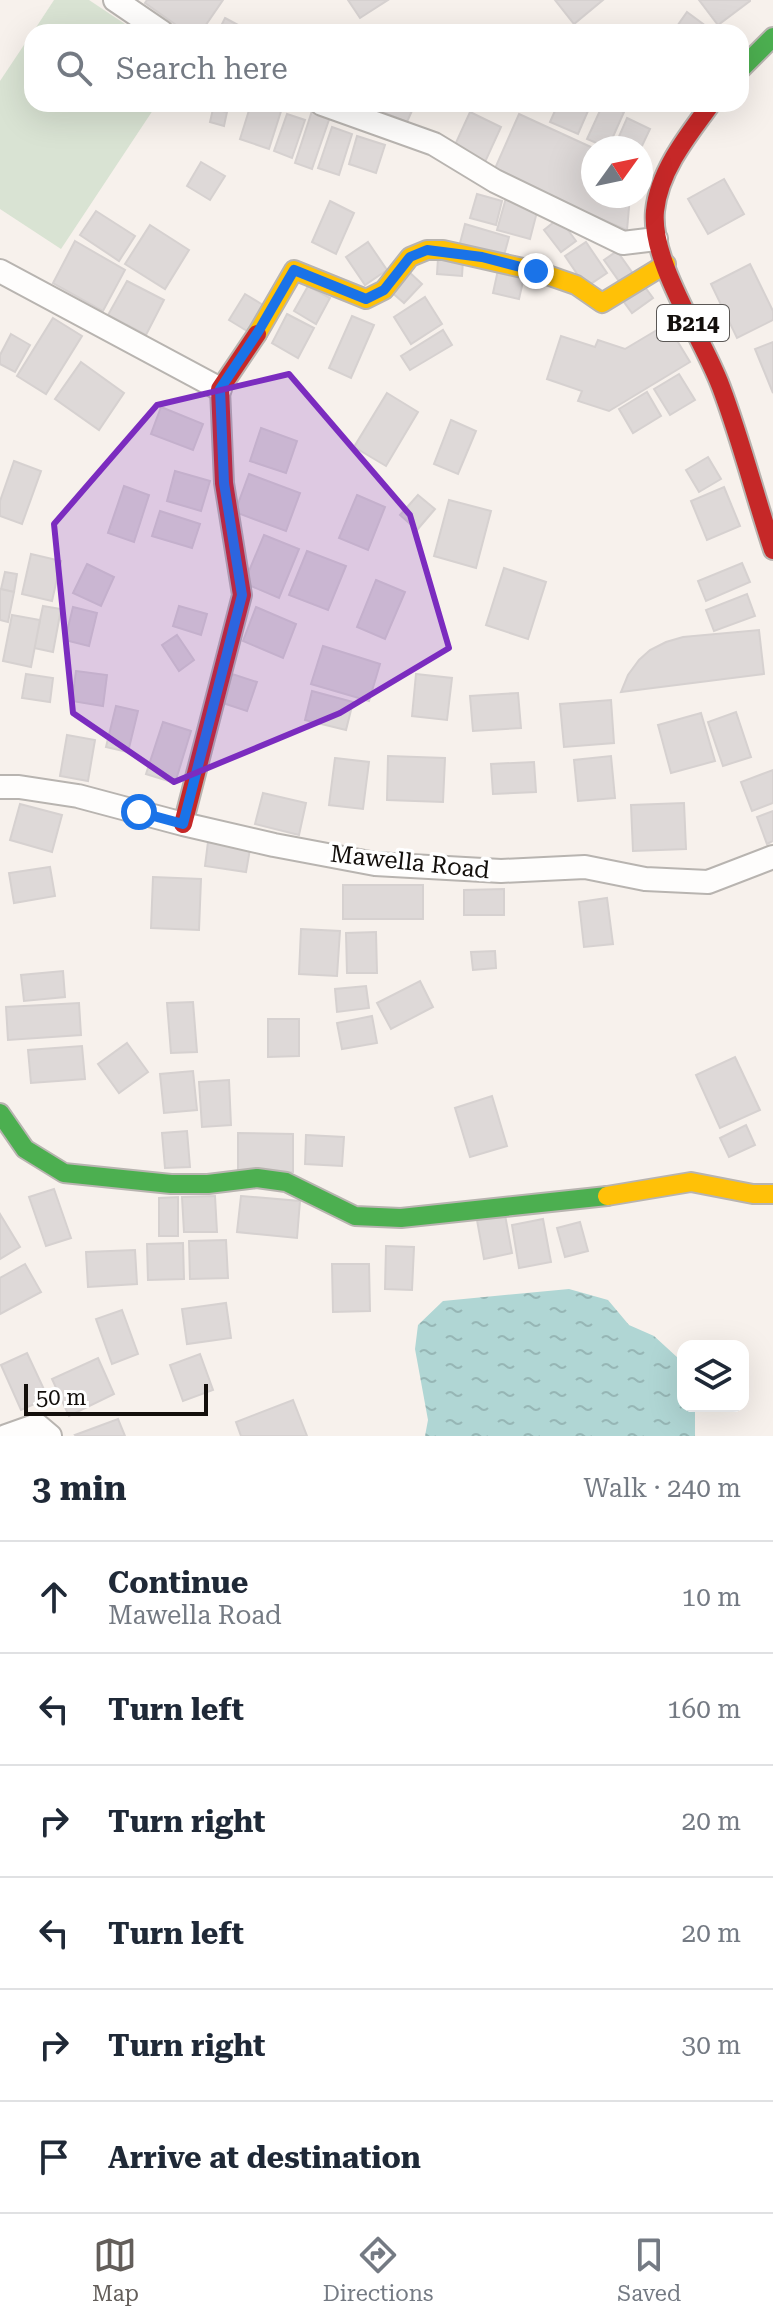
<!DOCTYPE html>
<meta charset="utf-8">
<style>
body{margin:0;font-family:"Roboto Serif",serif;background:#f6f6f7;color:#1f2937}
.controls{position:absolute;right:24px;bottom:24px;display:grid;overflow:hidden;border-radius:16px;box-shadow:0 8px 32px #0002}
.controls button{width:72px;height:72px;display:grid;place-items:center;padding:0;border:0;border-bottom:2px solid #e0e1e3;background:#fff;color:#1f2937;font:40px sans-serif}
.compass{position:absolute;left:581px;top:136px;width:72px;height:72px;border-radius:50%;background:#fff;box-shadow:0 8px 32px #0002;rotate:57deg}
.scale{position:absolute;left:24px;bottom:20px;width:184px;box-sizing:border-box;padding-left:8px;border:4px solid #130f0c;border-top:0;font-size:22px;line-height:28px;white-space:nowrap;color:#130f0c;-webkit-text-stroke:6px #fff;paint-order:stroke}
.stop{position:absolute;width:24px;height:24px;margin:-18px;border:6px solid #1a73e8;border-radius:50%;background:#fff}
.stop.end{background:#1a73e8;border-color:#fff;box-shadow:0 2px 8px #0008}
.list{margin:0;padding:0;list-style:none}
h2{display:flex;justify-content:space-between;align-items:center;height:104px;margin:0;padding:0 32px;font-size:34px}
h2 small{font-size:26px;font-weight:400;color:#747a83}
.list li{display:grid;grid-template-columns:52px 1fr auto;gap:24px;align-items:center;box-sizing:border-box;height:112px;padding:0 32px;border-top:2px solid #e0e1e3}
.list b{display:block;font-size:30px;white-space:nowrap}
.list p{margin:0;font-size:26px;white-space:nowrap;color:#747a83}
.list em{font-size:26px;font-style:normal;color:#747a83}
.icon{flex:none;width:44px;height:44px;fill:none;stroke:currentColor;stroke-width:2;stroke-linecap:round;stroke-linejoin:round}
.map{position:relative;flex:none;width:773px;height:1436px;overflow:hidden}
.search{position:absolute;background:#fff;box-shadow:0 8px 32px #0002;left:24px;right:24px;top:24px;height:88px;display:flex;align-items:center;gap:20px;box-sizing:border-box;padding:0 28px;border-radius:24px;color:#747a83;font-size:30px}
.sheet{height:776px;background:#fff}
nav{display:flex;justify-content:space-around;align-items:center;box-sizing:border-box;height:112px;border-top:2px solid #e0e1e3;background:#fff;font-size:22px;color:#747a83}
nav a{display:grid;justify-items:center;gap:4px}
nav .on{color:#635e5a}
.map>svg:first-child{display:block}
</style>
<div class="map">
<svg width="773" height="1436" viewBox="0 0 773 1436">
<defs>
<pattern id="water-ripples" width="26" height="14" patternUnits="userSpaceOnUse" patternTransform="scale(2)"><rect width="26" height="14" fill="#b0d6d4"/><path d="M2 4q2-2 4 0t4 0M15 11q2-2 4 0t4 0" fill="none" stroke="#96b6b5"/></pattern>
</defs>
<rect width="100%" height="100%" fill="#f7f1ec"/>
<!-- green -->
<g fill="#d9e3d3">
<path d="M54,0H89L137,32H33Z"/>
<path d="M32,33V104H157L61,249L0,209V81Z"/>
</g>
<!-- water -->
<path fill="url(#water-ripples)" d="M569,1289L608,1300L629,1325L654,1336L678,1358L683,1367V1406H695V1436H425L428,1420L415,1349L418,1325L443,1301Z"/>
<!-- building -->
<g fill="#ded9d8" stroke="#d6d1d0" stroke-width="2">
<path d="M147,0H223L201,32H186L145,3Z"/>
<path d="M348,0H388L360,18Z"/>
<path d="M555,0H603L574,24Z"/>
<path d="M699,0H750V1L718,25Z"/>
<path d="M687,12L714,32H673Z"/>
<path d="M225,18L251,32H218Z"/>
<path d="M251,104H272L282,108L269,149L240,139Z"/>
<path d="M375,104H415L407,122L373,108Z"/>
<path d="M558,104H591L578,134L550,122Z"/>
<path d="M603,104L624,112L608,148L587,139Z"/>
<path d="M213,109L227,112L224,126L210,122Z"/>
<path d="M312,111L330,117L312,169L295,163Z"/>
<path d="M470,112L501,127L485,162L454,147Z"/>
<path d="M287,114L305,120L292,158L274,151Z"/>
<path d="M519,114L593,148V196H630L627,230L493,173Z"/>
<path d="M627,118L650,129L641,148H614Z"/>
<path d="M332,127L352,134L339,175L318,168Z"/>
<path d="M357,136L385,145L376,173L349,164Z"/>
<path d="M201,162L225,176L210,200L187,186Z"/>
<path d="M724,179L744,214L708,234L688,199Z"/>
<path d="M477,194L502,201L496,225L470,218Z"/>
<path d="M506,198L538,208L530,239L497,230Z"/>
<path d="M330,201L354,213L336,254L312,242Z"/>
<path d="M96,211L135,236L119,261L80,235Z"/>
<path d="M559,218L576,241L561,252L544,230Z"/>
<path d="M465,224L509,237L503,259L459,247Z"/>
<path d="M150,225L189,250L165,289L125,264Z"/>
<path d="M75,241L125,270L103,311L53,283Z"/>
<path d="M368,242L387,270L365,285L346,257Z"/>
<path d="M586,242L607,273L586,287L565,256Z"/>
<path d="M617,251L634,275L621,284L604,260Z"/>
<path d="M438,258L463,260L462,276L437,274Z"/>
<path d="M750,264L773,311V320L737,338L711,284Z"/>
<path d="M407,270L422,284L404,303L389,290Z"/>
<path d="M498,270L524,277L519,299L493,293Z"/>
<path d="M127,281L164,300L146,335L108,315Z"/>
<path d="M642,283L653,298L632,313L621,298Z"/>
<path d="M308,286L330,298L316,324L294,311Z"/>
<path d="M245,294L263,305L247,331L229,320Z"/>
<path d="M425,297L442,324L411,344L394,317Z"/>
<path d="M287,314L314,328L298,358L272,343Z"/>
<path d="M352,316L374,325L351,378L329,368Z"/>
<path d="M53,318L82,336L46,394L17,376Z"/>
<path d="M667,324L690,362L609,411L578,401L582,391L547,379L561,336L595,347L598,340L625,349Z"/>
<path d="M443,330L452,345L410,370L401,356Z"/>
<path d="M11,334L30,345L15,372L0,364V355Z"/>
<path d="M773,342V393L755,349Z"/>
<path d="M81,362L124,393L99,430L55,399Z"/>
<path d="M679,374L695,400L670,415L654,389Z"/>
<path d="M647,392L661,416L633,433L619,409Z"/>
<path d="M387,393L418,412L386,466L354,447Z"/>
<path d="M161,407L203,424L193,450L151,434Z"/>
<path d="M451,420L476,431L458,474L434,464Z"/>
<path d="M261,428L297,441L286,473L250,461Z"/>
<path d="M708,457L721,479L699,492L686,470Z"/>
<path d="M14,461L41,471L22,524L0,516V501Z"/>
<path d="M175,471L210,481L201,511L167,501Z"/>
<path d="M249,474L300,493L286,531L235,512Z"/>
<path d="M124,486L149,495L134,542L108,533Z"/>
<path d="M724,487L740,526L707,540L691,501Z"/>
<path d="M357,495L385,507L368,550L339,538Z"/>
<path d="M418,495L435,509L417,530L400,515Z"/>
<path d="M449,500L491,511L476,568L434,556Z"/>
<path d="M160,511L200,524L192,548L152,536Z"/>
<path d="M264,535L299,549L279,598L244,583Z"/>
<path d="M307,551L346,566L328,610L289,595Z"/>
<path d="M31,554L61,561L52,601L22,594Z"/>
<path d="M742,563L750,582L706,601L698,581Z"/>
<path d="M87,564L114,577L101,606L73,593Z"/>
<path d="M504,568L546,582L528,639L486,625Z"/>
<path d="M5,572L17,574L14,592L1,589Z"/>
<path d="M376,580L405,592L385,639L357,627Z"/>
<path d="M0,589L14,592L8,622L0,620Z"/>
<path d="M747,594L755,616L714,631L706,610Z"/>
<path d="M43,606L61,609L53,652L34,648Z"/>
<path d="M179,606L207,614L201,635L173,626Z"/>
<path d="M73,607L97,613L89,646L65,640Z"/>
<path d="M256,607L296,624L283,658L243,641Z"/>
<path d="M12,615L40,620L31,667L3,661Z"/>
<path d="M759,630L764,674L621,692L628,675L639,660L650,650L666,642L683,637Z"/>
<path d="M177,635L194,660L179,671L162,645Z"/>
<path d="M323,646L380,664L369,701L311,684Z"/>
<path d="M76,671L107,675L103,706L72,701Z"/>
<path d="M26,674L53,678L50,702L22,698Z"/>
<path d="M232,674L257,682L247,711L223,703Z"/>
<path d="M416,674L452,678L447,720L412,716Z"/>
<path d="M312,691L353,702L346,730L305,720Z"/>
<path d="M518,693L521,728L473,731L470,696Z"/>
<path d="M611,700L614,743L564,747L560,704Z"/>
<path d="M116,706L138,711L128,752L106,747Z"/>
<path d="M736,712L751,757L723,766L708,722Z"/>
<path d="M701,713L715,761L671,773L658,725Z"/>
<path d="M163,722L191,731L175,783L146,774Z"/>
<path d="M67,735L95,740L88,781L60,776Z"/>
<path d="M388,756L445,758L443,802L387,800Z"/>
<path d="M611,756L615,798L578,801L574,760Z"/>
<path d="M335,758L369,762L363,809L329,805Z"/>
<path d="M534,762L536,792L493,794L491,764Z"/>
<path d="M773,770V803L752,811L741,782Z"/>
<path d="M263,793L306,803L299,835L255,824Z"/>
<path d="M684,803L686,849L633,851L631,805Z"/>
<path d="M20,804L62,815L52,852L10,840Z"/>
<path d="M773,811V841L767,844L757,817Z"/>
<path d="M208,842L250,849L246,872L205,866Z"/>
<path d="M50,867L55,896L14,903L9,873Z"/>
<path d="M153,877L201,879L199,930L151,928Z"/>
<rect x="343" y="885" width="80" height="34"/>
<path d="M504,889V915H464V890Z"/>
<path d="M607,898L613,944L584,947L579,902Z"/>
<path d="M301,929L340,931L337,976L299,974Z"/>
<path d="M376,932L377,973H347L346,933Z"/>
<path d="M495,951L496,968L473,970L471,952Z"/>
<path d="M63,971L65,997L24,1001L21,975Z"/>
<path d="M420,981L433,1007L391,1029L377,1003Z"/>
<path d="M366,986L369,1008L337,1012L335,989Z"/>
<path d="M193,1002L197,1052L171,1053L167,1003Z"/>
<path d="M79,1003L81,1035L8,1040L6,1007Z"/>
<path d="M372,1016L377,1043L342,1049L337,1023Z"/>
<path d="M268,1019H299V1056L268,1057Z"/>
<path d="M127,1043L148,1072L119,1093L98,1064Z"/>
<path d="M82,1046L85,1079L31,1083L28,1050Z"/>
<path d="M735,1057L760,1110L720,1128L696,1075Z"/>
<path d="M193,1071L197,1110L164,1113L160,1074Z"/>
<path d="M229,1080L231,1125L202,1127L199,1082Z"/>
<path d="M492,1096L507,1146L470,1157L455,1108Z"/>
<path d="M746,1125L755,1145L729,1157L720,1138Z"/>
<path d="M187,1131L190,1167L165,1168L162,1133Z"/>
<path d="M238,1133L293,1134V1172L238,1171Z"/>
<path d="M306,1135L344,1137L342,1166L305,1164Z"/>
<path d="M54,1189L71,1238L46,1246L29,1197Z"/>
<path d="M215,1196L217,1232H184L182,1197Z"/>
<path d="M241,1196L300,1201L297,1238L237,1232Z"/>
<path d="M178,1197V1236H159V1198Z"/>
<path d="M0,1214L20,1247L0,1259Z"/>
<path d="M505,1215L512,1253L484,1259L477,1220Z"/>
<path d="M543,1219L551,1262L519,1268L512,1225Z"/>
<path d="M580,1222L588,1251L565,1257L557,1228Z"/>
<path d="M226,1240L228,1278L190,1279L189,1241Z"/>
<path d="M183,1243L184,1279L148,1280L147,1244Z"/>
<path d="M386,1246L414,1247L412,1290L385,1289Z"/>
<path d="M135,1250L137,1284L88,1287L86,1252Z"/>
<path d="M25,1264L41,1292L0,1314V1278Z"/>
<path d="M332,1264H369L370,1311L333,1312Z"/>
<path d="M226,1303L231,1338L187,1344L182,1309Z"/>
<path d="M122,1310L138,1354L112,1364L96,1319Z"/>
<path d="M27,1353L48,1398L21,1410L1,1365Z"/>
<path d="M200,1354L213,1390L183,1401L170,1365Z"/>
<path d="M98,1358L114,1394L69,1416L52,1379Z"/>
<path d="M293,1400L307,1436H241L236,1422Z"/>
<path d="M118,1419L125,1436H76L75,1435Z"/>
</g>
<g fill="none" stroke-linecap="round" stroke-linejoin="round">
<defs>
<g id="street">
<path d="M115,0L162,32"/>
<path d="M322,104L434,144L495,181L623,243L656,239"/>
<path d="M0,271L220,389"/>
<path d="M0,787H19L78,796L183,824L274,845L375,864L501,871L585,867L645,879L708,882L773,857"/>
<path d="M6,1436L37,1425L50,1436"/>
</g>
<g id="fast">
<path d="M741,69L773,37"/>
<path d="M0,1113L25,1149L64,1173L171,1184H208L257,1178L286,1182L355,1216L401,1218L607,1196"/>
</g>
<g id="slow">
<path d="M257,334L294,270L366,299L384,290L410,257L427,250H443L536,271L576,285L602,303L666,264"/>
<path d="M607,1196L691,1182L753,1194H773"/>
</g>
<g id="jam">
<path d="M711,104C688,135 659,171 655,211C650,262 703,338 721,387C741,440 755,496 773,550"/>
<path d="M183,824L242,595L224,483L220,389L257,334"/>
</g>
</defs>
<!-- street casing -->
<use href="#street" stroke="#b8b4b0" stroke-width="26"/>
<!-- fast casing -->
<use href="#fast" stroke="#b8b4b0" stroke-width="22"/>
<!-- slow casing -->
<use href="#slow" stroke="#b8b4b0" stroke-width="22"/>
<!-- jam casing -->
<use href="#jam" stroke="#b8b4b0" stroke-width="22"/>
<!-- street -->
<use href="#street" stroke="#fefdfc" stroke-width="22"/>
<!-- fast -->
<use href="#fast" stroke="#4caf50" stroke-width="18"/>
<!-- slow -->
<use href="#slow" stroke="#ffc107" stroke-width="18"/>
<!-- jam -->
<use href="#jam" stroke="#c62828" stroke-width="18"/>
</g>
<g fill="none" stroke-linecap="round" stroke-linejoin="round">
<!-- route -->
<path stroke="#1a73e8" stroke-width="10" d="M139,812L183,824L242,595L224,483L220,389L258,332L294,270L366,299L384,290L410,257L427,250L482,257L536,271"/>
</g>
<!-- marked area -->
<path fill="#7b2cbf" fill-opacity="0.2" stroke="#7b2cbf" stroke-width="6" stroke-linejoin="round" d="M289,374L410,515L449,648L340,713L174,782L73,713L54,524L157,405Z"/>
<g text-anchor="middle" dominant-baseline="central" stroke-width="7" stroke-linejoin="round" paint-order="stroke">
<!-- shield labels -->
<rect fill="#fff" stroke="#5a5755" stroke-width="2" x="657" y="305" width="72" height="36" rx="6"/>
<g font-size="22" font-weight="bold" fill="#130f0c">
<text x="693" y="323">B214</text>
</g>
<!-- street labels -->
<g font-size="24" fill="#130f0c" stroke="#fff">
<text transform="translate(410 862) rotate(6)">Mawella Road</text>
</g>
</g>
</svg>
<div class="controls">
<button><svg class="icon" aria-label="layers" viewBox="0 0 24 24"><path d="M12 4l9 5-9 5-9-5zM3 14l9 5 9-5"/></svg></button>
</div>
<svg class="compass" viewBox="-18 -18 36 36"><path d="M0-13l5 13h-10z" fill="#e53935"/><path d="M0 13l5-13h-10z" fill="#747a83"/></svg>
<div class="scale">50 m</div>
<div class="stop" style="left:139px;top:812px"></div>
<div class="stop end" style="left:536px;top:271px"></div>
<div class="search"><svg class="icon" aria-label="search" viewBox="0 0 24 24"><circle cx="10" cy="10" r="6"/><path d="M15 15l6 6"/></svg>Search here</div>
</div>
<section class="sheet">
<h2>3 min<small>Walk · 240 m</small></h2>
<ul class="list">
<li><svg class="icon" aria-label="ahead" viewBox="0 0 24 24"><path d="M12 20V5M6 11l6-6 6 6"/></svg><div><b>Continue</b><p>Mawella Road</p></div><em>10 m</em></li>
<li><svg class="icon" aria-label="left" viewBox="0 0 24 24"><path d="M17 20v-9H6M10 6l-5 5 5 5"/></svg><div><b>Turn left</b></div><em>160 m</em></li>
<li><svg class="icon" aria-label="right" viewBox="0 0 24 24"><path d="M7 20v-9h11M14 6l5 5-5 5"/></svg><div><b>Turn right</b></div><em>20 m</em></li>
<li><svg class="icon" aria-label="left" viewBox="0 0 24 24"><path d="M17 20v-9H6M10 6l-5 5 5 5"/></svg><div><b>Turn left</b></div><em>20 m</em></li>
<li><svg class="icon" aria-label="right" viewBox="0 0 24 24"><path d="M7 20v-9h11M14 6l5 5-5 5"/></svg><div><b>Turn right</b></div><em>30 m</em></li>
<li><svg class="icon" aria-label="arrive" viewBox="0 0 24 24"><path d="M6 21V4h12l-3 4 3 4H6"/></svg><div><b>Arrive at destination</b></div></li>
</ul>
</section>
<nav>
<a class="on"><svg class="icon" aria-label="map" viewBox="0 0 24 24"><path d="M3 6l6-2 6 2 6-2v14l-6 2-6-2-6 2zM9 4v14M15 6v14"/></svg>Map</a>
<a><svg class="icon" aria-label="directions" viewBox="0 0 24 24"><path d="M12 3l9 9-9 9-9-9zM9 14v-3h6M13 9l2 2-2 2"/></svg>Directions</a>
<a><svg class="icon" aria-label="saved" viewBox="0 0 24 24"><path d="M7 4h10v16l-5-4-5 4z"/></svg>Saved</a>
</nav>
